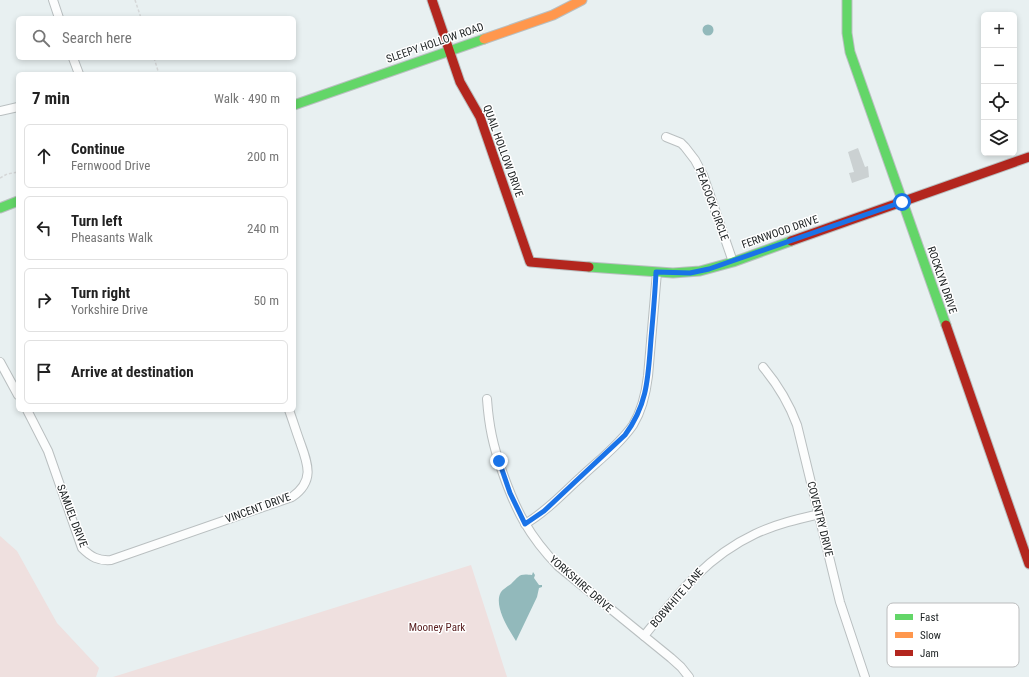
<!DOCTYPE html>
<meta charset="utf-8">
<style>
body{margin:0;font-family:"Roboto Condensed",sans-serif;background:#f6f6f6;color:#222}
.controls{position:absolute;right:12px;top:12px;display:grid;overflow:hidden;border-radius:6px;box-shadow:0 2px 6px #0003}
.controls button{width:36px;height:36px;display:grid;place-items:center;padding:0;border:0;border-bottom:1px solid #e0e0e0;background:#fff;color:#222;font:20px sans-serif}
.stop{position:absolute;width:12px;height:12px;margin:-9px;border:3px solid #1a73e8;border-radius:50%;background:#fff}
.stop.end{background:#1a73e8;border-color:#fff;box-shadow:0 1px 4px #0008}
.list{margin:0;padding:0;list-style:none}
h2{display:flex;justify-content:space-between;align-items:center;height:52px;margin:0;padding:0 16px;font-size:17px}
h2 small{font-size:13px;font-weight:400;color:#767676}
.list li{display:grid;grid-template-columns:26px 1fr auto;gap:12px;align-items:center;box-sizing:border-box;height:64px;margin:0 8px 8px;padding:0 8px;border:1px solid #e0e0e0;border-radius:6px}
.list b{display:block;font-size:15px;white-space:nowrap}
.list p{margin:0;font-size:13px;white-space:nowrap;color:#767676}
.list em{font-size:13px;font-style:normal;color:#767676}
.icon{flex:none;width:22px;height:22px;fill:none;stroke:currentColor;stroke-width:2;stroke-linecap:round;stroke-linejoin:round}
.map{position:relative;flex:none;width:1029px;height:677px;overflow:hidden}
.search{position:absolute;background:#fff;box-shadow:0 2px 6px #0003;left:16px;top:16px;width:280px;height:44px;display:flex;align-items:center;gap:10px;box-sizing:border-box;padding:0 14px;border-radius:6px;color:#767676;font-size:15px}
.panel{position:absolute;background:#fff;box-shadow:0 2px 6px #0003;left:16px;top:72px;width:280px;height:340px;border-radius:6px}
.map>svg:first-child{display:block}
</style>
<div class="map">
<svg width="1029" height="677" viewBox="0 0 1029 677">
<rect width="100%" height="100%" fill="#e8f0f1"/>
<!-- green -->
<g fill="#efe0df">
<path d="M0,536L17,551L57,623L99,668L96,677H0Z"/>
<path d="M471,565L507,677H113Z"/>
</g>
<!-- water -->
<g fill="#92b9bb">
<circle cx="708" cy="30" r="5.5"/>
<path d="M533,572L535,575L534,578L539,585H542V587L539,588L537,597L516,641C509,630 493,605 501,592C503,589 508,586 511,584C519,576 519,573 532,575Z"/>
</g>
<!-- building -->
<path fill="#cbd1d2" d="M858,148L865,167L868,166L869,177L852,183L849,173L854,172L848,152Z"/>
<g fill="none" stroke-linecap="round" stroke-linejoin="round">
<defs>
<g id="street">
<path d="M53,0L59,18"/>
<path d="M73,58L79,74"/>
<path d="M0,111L18,107"/>
<path d="M666,137L681,143L685,147L695,160L703,175L733,262"/>
<path d="M0,362L18,395"/>
<path d="M763,367C778,385 789,403 797,425L840,602L865,677"/>
<path d="M487,399C489,427 493,445 502,471C516,511 529,536 558,566L671,658L681,667L689,677"/>
<path d="M27,410L48,451L82,548C91,557 98,561 111,560L292,497C315,481 308,464 300,442C296,431 293,421 289,410"/>
<path d="M525,524C546,512 563,493 581,477C598,461 619,445 633,425C642,410 646,393 648,376L657,272"/>
<path d="M644,636C677,595 706,557 755,534C776,524 798,519 820,514"/>
</g>
<g id="fast">
<path d="M847,0V33L850,52L946,325"/>
<path d="M294,105L484,39"/>
<path d="M0,208L18,201"/>
<path d="M589,267L673,273L700,271L733,262L791,241"/>
</g>
<path id="slow" d="M484,39L553,15L582,0"/>
<g id="jam">
<path d="M432,0L460,82L480,117L530,262L589,267"/>
<path d="M791,241L1029,157"/>
<path d="M946,325L1029,564"/>
</g>
</defs>
<!-- street casing -->
<use href="#street" stroke="#b9bfc0" stroke-width="10"/>
<!-- fast casing -->
<use href="#fast" stroke="#b9bfc0" stroke-width="11"/>
<!-- slow casing -->
<use href="#slow" stroke="#b9bfc0" stroke-width="11"/>
<!-- jam casing -->
<use href="#jam" stroke="#b9bfc0" stroke-width="11"/>
<!-- path -->
<g stroke="#d5d7d8" stroke-width="1.5" stroke-dasharray="3 2" stroke-linecap="butt">
<path d="M135,0L141,18"/>
<path d="M154,58L159,74"/>
<path d="M0,178L7,174L18,172"/>
</g>
<!-- street -->
<use href="#street" stroke="#fcfdfd" stroke-width="8"/>
<!-- fast -->
<use href="#fast" stroke="#63d668" stroke-width="9"/>
<!-- slow -->
<use href="#slow" stroke="#ff974d" stroke-width="9"/>
<!-- jam -->
<use href="#jam" stroke="#b3261e" stroke-width="9"/>
</g>
<g fill="none" stroke-linecap="round" stroke-linejoin="round">
<!-- route -->
<path stroke="#1a73e8" stroke-width="5" d="M499,461L510,493L525,524L544,511L625,435C648,404 648,377 651,339C653,317 655,294 656,272L690,273L709,269L902,202"/>
</g>
<g text-anchor="middle" dominant-baseline="central" stroke-width="3" stroke-linejoin="round" paint-order="stroke">
<!-- street labels -->
<g font-size="11" fill="#1c2122" stroke="#fff">
<text transform="translate(435 43) rotate(-19)">SLEEPY HOLLOW ROAD</text>
<text transform="translate(503 151) rotate(70)">QUAIL HOLLOW DRIVE</text>
<text transform="translate(712 204) rotate(70)">PEACOCK CIRCLE</text>
<text transform="translate(780 232) rotate(-19)">FERNWOOD DRIVE</text>
<text transform="translate(942 280) rotate(71)">ROCKLYN DRIVE</text>
<text transform="translate(258 508) rotate(-20)">VINCENT DRIVE</text>
<text transform="translate(72 516) rotate(69)">SAMUEL DRIVE</text>
<text transform="translate(820 519) rotate(76)">COVENTRY DRIVE</text>
<text transform="translate(581 584) rotate(41)">YORKSHIRE DRIVE</text>
<text transform="translate(677 598) rotate(-49)">BOBWHITE LANE</text>
</g>
<!-- park labels -->
<g font-size="11" fill="#5a2021" stroke="#fff">
<text x="437" y="627">Mooney Park</text>
</g>
</g>
<!-- legend -->
<rect x="887" y="603" width="132" height="64" rx="6" fill="#fff" stroke="#bbbcbd" stroke-width="1"/>
<rect x="895" y="614" width="18" height="6" fill="#63d668"/>
<rect x="895" y="632" width="18" height="6" fill="#ff974d"/>
<rect x="895" y="650" width="18" height="6" fill="#b3261e"/>
<g font-size="11" fill="#1c2122">
<text x="920" y="621">Fast</text>
<text x="920" y="639">Slow</text>
<text x="920" y="657">Jam</text>
</g>
</svg>
<div class="controls">
<button>+</button>
<button>−</button>
<button><svg class="icon" aria-label="locate" viewBox="0 0 24 24"><circle cx="12" cy="12" r="6"/><path d="M12 2v4M12 18v4M2 12h4M18 12h4"/></svg></button>
<button><svg class="icon" aria-label="layers" viewBox="0 0 24 24"><path d="M12 4l9 5-9 5-9-5zM3 14l9 5 9-5"/></svg></button>
</div>
<div class="stop" style="left:902px;top:202px"></div>
<div class="stop end" style="left:499px;top:461px"></div>
<div class="search"><svg class="icon" aria-label="search" viewBox="0 0 24 24"><circle cx="10" cy="10" r="6"/><path d="M15 15l6 6"/></svg>Search here</div>
<section class="panel">
<h2>7 min<small>Walk · 490 m</small></h2>
<ul class="list">
<li><svg class="icon" aria-label="ahead" viewBox="0 0 24 24"><path d="M12 20V5M6 11l6-6 6 6"/></svg><div><b>Continue</b><p>Fernwood Drive</p></div><em>200 m</em></li>
<li><svg class="icon" aria-label="left" viewBox="0 0 24 24"><path d="M17 20v-9H6M10 6l-5 5 5 5"/></svg><div><b>Turn left</b><p>Pheasants Walk</p></div><em>240 m</em></li>
<li><svg class="icon" aria-label="right" viewBox="0 0 24 24"><path d="M7 20v-9h11M14 6l5 5-5 5"/></svg><div><b>Turn right</b><p>Yorkshire Drive</p></div><em>50 m</em></li>
<li><svg class="icon" aria-label="arrive" viewBox="0 0 24 24"><path d="M6 21V4h12l-3 4 3 4H6"/></svg><div><b>Arrive at destination</b></div></li>
</ul>
</section>
</div>
